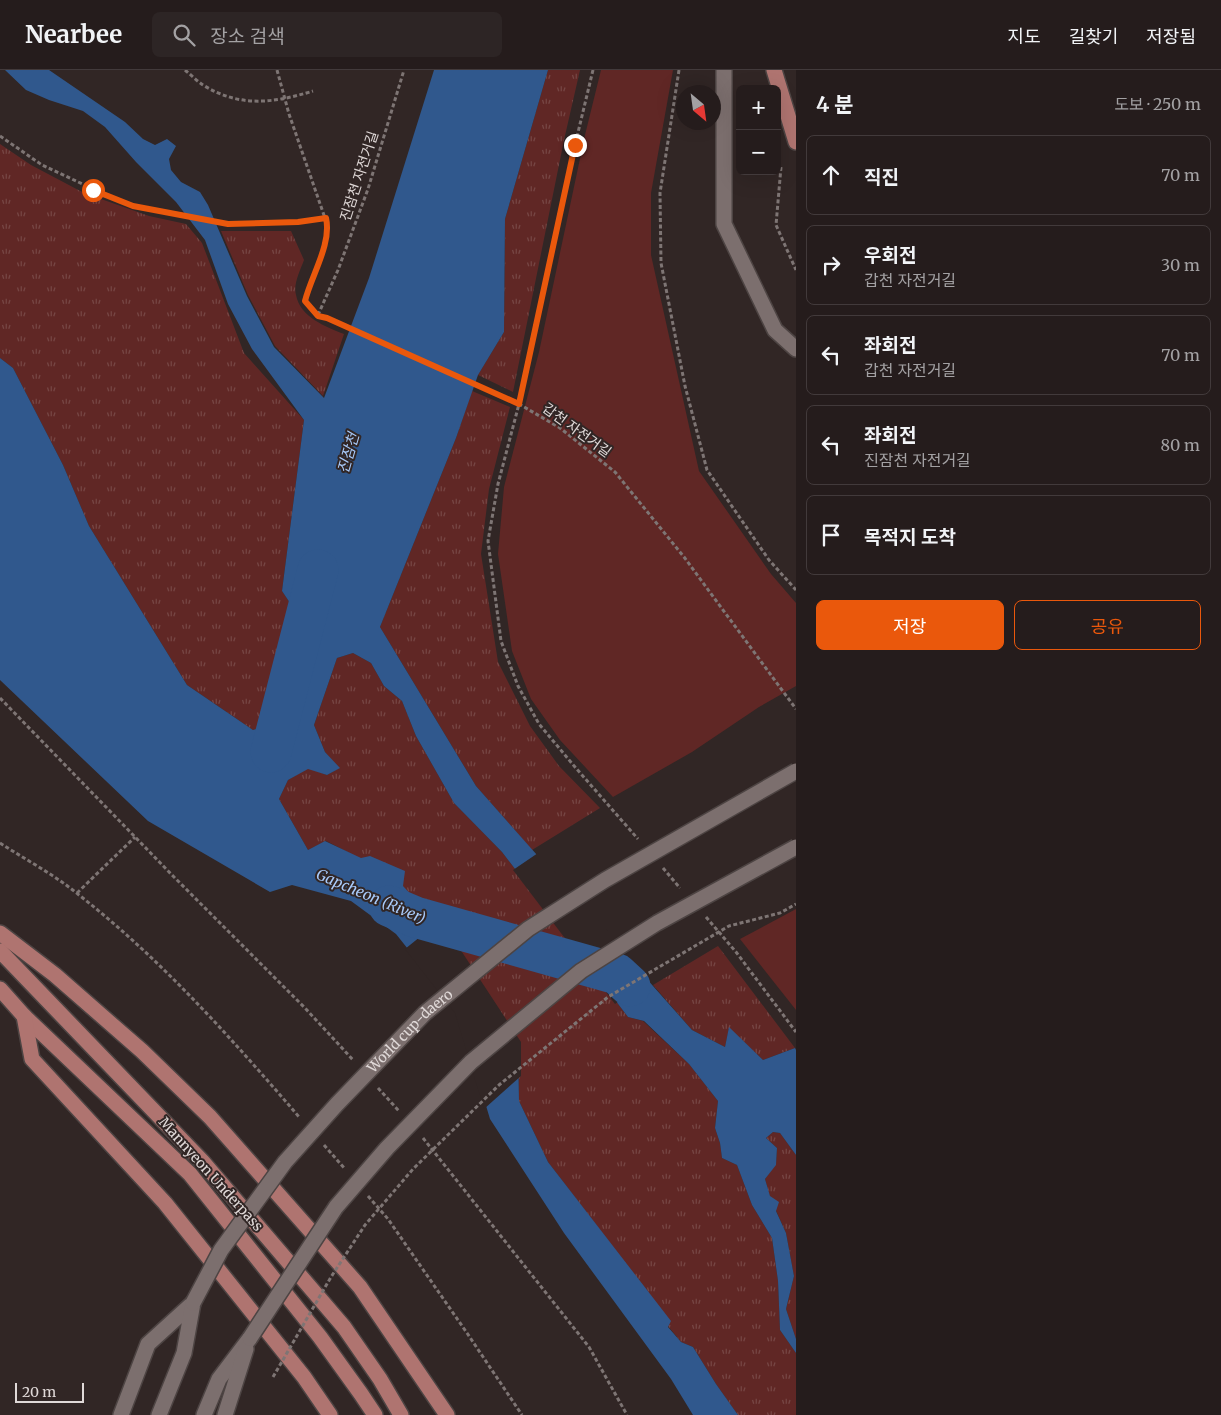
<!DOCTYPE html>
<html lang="ko">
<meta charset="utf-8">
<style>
body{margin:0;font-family:Merriweather,"Noto Sans KR",serif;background:#2d2525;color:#f1f3f6}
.controls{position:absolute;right:15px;top:15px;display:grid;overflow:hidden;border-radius:8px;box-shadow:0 5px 20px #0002}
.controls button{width:45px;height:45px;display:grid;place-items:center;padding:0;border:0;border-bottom:1px solid #423a3b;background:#251c1c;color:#f1f3f6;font:25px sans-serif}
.compass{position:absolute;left:676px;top:15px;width:45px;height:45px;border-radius:50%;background:#251c1c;box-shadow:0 5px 20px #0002;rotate:151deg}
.scale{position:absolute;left:15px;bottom:12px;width:69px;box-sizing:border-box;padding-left:5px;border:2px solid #e0d9d8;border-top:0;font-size:14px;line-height:18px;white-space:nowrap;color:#e0d9d8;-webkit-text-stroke:4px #312625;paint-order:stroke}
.stop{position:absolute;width:15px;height:15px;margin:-11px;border:4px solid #ea580c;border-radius:50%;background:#fff}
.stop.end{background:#ea580c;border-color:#fff;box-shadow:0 1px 5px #0008}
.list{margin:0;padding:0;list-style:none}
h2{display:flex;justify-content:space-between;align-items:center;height:65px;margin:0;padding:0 20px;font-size:21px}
h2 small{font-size:16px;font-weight:400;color:#a3a1a3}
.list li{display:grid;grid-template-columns:32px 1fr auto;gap:15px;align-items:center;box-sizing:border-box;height:80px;margin:0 10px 10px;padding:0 10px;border:1px solid #423a3b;border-radius:8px}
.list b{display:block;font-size:19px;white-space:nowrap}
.list p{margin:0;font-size:16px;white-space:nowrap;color:#a3a1a3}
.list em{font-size:16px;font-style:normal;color:#a3a1a3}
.actions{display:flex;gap:10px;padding:15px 20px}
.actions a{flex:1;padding:11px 0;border:1px solid #ea580c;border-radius:8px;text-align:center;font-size:18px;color:#ea580c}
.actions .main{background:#ea580c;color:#fff}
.icon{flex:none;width:28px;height:28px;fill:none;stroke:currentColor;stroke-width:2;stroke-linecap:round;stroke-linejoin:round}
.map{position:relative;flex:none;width:796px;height:1345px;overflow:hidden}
header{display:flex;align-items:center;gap:30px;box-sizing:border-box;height:70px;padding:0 25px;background:#251c1c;border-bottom:1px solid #423a3b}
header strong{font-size:24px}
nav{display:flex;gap:28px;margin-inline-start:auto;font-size:18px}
.search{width:350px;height:45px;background:#2d2525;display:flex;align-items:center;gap:12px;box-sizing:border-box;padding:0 18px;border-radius:8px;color:#a3a1a3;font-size:19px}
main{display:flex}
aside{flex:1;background:#251c1c}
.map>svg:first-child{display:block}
</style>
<header>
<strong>Nearbee</strong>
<div class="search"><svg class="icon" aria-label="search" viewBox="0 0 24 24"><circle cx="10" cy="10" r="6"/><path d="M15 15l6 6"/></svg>장소 검색</div>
<nav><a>지도</a><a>길찾기</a><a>저장됨</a></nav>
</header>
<main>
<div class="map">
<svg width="796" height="1345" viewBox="0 0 796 1345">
<defs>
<pattern id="grass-tufts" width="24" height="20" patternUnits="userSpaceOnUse" patternTransform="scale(1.25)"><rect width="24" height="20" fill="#602725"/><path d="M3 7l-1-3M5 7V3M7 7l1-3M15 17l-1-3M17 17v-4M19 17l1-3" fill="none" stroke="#764644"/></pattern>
</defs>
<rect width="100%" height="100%" fill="#312625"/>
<!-- grass -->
<g fill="url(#grass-tufts)">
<path d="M548,0H580L564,70L513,322L478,305L504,262L505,149Z"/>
<path d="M0,74L31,95L84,123L149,146L186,154L202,173L244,283L304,350L282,521L316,572L269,655L253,660L187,615L89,456L63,395L13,298L0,288Z"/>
<path d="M221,161H291L304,190C300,201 293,214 296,225C300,247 326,257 344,264L323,326L275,276L248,225Z"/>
<path d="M472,321L510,337L489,419L481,484L498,592L530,656L559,696L600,738L532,780L476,716L380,557L456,368Z"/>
<path d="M353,583L371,593L384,616L402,631L416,666L454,733L502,782L628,947L643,951L689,994L718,1031L715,1058L720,1073L722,1088L737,1095L752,1135L772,1168L778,1211L780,1260L796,1283V1345H738L716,1314L693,1277L681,1272L668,1256L607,1169L548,1092L519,1031L518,972L416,830C390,804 358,787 326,771L308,780L279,729L288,710L308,698L327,705L339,698L325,682L314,655L337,588Z"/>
<path d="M718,876L795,978L763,990L729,958L725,977L692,960L653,915Z"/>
<path d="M773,1062L780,1063L796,1085V1269L786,1239L794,1206L786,1163L770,1127L765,1109L776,1094L777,1078L766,1068Z"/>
</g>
<!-- green -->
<g fill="#602725">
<path d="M601,0H673L651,123V185L699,401L771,504L796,533V616L759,637L692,682L613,727L560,670L531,629L512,581L498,484L504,417L539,282L585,65Z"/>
<path d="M796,839V940L740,869Z"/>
</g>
<!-- water -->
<path fill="#30588d" d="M5,0H49L125,52L143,69L155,75L167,69L176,76L169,89L171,100L181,112L200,122L208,135L247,226L274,277L324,328L369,208L434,0H548L505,149L504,262L478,305L456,368L380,557L476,716L692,960L725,977L729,957L763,990L795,978L796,980V1085L780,1063L773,1062L766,1068L777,1078L776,1095L765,1109L770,1126L779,1132L776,1141L786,1163L794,1206L786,1239L796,1269V1283L780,1260L778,1211L772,1168L752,1135L737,1095L722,1088L720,1073L715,1058L718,1031L689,994L644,951L628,947L502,782L454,733L416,666L402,631L384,616L371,593L353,583L337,588L314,655L325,682L340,698L327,705L308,699L288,710L279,729L308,780L325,771L361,788L370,786L405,801L403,816L416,830L433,843L518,972L519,1031L548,1092L671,1251L668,1257L681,1272L693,1277L716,1314L738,1345H693L671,1309L564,1163L490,1049L458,942L396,864L351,831L292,815L270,822L148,751L0,610V288L13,298L63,395L89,456L187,615L253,660L269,655L316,572L282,521L304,350L252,279L228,234L205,170L176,132L136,92L105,57L83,41L49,30L26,20Z"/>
<!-- pier -->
<g fill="#312625">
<path d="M538,783L650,908L615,934L513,800Z"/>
<path d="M441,850L521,972V1006L484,1039L455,943L405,879Z"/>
</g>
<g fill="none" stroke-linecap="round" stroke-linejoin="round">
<!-- river -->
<g stroke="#30588d" stroke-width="41">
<path d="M271,682L318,500"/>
<path d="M389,836L415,847L617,904L630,916"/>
</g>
<defs>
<g id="minor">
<path d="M724,0V154L775,260L796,279"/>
<path d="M121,1345L148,1274L193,1233"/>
<path d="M159,1345L184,1283L193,1233"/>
<path d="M204,1345L219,1309L250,1268"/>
<path d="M225,1345L246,1279"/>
</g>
<g id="major">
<path d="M774,0L796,72"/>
<path d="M0,863L55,905L142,981L210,1047L360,1217L447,1345"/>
<path d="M0,881L202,1091L344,1257L380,1309L401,1345"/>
<path d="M0,919L24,946L190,1104L320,1267L361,1324L375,1345"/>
<path d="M24,946L32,989L165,1133L304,1307L330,1345"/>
</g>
</defs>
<!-- minor casing -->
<use href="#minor" stroke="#4d4443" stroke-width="18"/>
<!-- major casing -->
<use href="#major" stroke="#4d4443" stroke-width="18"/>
<!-- path -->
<g stroke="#7e7574" stroke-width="3" stroke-dasharray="4 2.5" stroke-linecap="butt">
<path d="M185,0C191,5 197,11 203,15C240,38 274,33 313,21"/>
<path d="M277,0L289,44L326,151C326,158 327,165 326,171C321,192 310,210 305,231L318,245L327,248L519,334L560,358L615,402L684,487L796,639"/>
<path d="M593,0L575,75L519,334L498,414L488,471L501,571L518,616L539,654L575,697L638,769"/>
<path d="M679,0L660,123L661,193L685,316L707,400L769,490L796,520"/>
<path d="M0,66L42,95L93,119L133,136L228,154L297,152L326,148"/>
<path d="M781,97L776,155L796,200"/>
<path d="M318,245L338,200L368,119L404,0"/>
<path d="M0,628L173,806L305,938L354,991"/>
<path d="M0,773C26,790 55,805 79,825C162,890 232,969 300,1048"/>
<path d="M663,798L680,818"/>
<path d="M77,823L135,767"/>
<path d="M706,847L736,882L796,962"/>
<path d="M378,1018L399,1041"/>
<path d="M423,1068L589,1277L627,1345"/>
<path d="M324,1075L345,1099"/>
<path d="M368,1126L388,1149L467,1263L522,1345"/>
</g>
<!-- minor -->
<use href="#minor" stroke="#7c6f6e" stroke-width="15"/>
<!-- major -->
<use href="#major" stroke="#af7470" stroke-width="15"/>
<defs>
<g id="minor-bridge">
<path id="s1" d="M193,1233L221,1180L285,1092L337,1034L425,943L528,859L605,810L796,701"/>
<path d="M250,1268L336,1137L387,1078L471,992L581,901L657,853L796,777"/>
</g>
</defs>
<!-- minor-bridge casing -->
<use href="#minor-bridge" stroke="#4d4443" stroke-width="18" stroke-linecap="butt"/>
<!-- path-bridge -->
<path stroke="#7e7574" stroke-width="3" stroke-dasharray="4 2.5" stroke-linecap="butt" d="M273,1307L331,1207L365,1155L413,1099L499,1015L608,927L729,856L780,843L796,834"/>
<!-- minor-bridge -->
<use href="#minor-bridge" stroke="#7c6f6e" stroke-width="15"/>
</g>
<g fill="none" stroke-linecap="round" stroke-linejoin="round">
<!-- route -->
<path stroke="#ea580c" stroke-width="6" d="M93,120L133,136L228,154L298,152L326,148C332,174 311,206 305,231L318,246L327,248L519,334L575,75"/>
</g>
<g text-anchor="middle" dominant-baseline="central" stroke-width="4" stroke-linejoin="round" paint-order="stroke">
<!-- street labels -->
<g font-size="14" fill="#e0d9d8" stroke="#312625">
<text transform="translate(359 106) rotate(-72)">진잠천 자전거길</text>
<text transform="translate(577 360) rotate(36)">갑천 자전거길</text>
<text stroke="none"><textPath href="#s1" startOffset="350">World cup-daero</textPath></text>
<text transform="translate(211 1104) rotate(48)">Mannyeon Underpass</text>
</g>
<!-- water labels -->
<g font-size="15" font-style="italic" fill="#a9cbfb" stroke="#312625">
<text transform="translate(348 383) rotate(-74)">진잠천</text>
<text transform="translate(371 826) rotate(23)">Gapcheon (River)</text>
</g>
</g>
</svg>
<div class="controls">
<button>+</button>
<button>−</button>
</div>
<svg class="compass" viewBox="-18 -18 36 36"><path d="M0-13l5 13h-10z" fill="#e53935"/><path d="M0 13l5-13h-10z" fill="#a3a1a3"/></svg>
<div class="scale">20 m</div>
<div class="stop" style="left:93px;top:120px"></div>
<div class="stop end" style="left:575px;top:75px"></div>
</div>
<aside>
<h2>4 분<small>도보 · 250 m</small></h2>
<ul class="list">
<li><svg class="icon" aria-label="ahead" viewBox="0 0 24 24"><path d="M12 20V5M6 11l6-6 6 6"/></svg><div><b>직진</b></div><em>70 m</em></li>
<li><svg class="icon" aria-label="right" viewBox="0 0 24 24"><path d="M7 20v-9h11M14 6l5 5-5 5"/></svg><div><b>우회전</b><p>갑천 자전거길</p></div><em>30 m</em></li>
<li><svg class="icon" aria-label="left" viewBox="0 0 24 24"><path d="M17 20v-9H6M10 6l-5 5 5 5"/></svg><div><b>좌회전</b><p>갑천 자전거길</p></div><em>70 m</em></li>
<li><svg class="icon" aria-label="left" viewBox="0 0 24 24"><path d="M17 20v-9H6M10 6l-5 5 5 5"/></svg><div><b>좌회전</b><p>진잠천 자전거길</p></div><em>80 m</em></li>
<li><svg class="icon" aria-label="arrive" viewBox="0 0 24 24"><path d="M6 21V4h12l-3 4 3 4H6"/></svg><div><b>목적지 도착</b></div></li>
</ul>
<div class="actions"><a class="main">저장</a><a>공유</a></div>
</aside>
</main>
